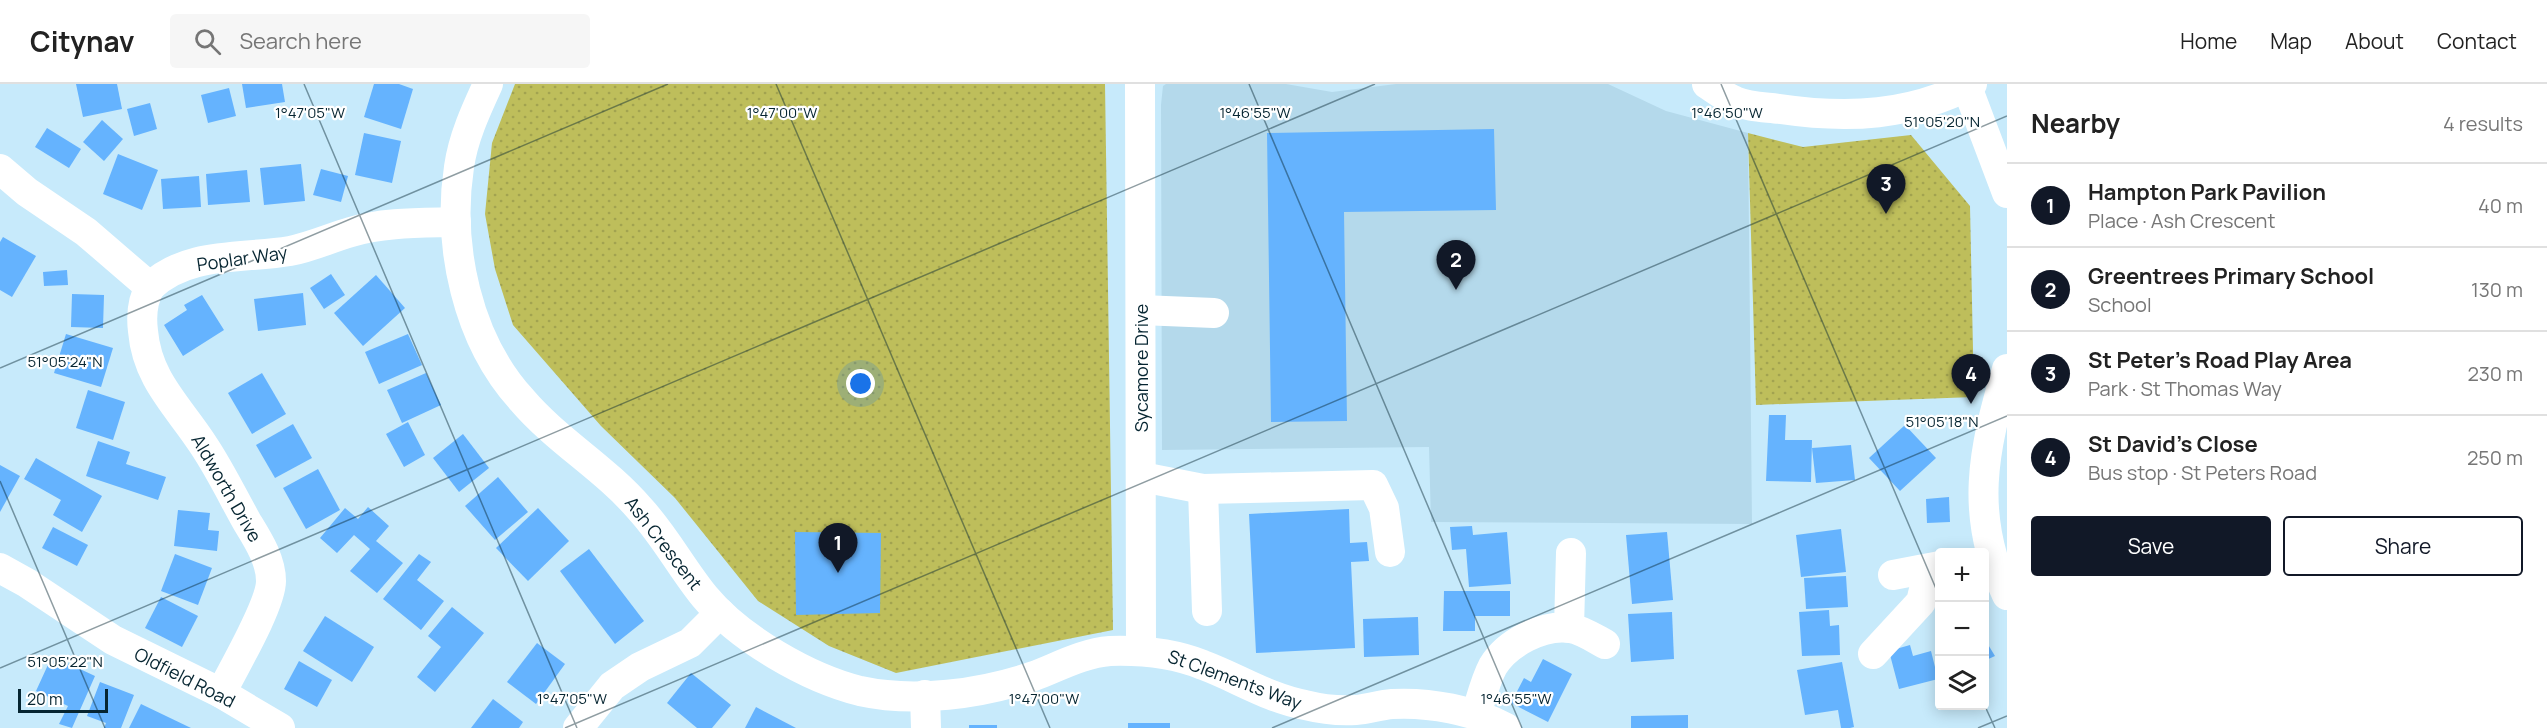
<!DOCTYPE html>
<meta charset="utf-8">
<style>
body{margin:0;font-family:Manrope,sans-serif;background:#f6f6f6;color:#222}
.controls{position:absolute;right:18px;bottom:18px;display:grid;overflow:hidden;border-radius:6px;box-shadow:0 3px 15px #0003}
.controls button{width:54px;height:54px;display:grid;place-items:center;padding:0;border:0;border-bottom:2px solid #e0e0e0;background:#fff;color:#222;font:30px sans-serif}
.scale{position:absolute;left:18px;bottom:15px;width:90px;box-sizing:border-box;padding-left:6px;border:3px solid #062531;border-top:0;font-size:16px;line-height:21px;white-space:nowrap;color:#062531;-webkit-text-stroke:4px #fff;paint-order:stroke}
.you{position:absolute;left:861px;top:300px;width:21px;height:21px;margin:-15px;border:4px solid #fff;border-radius:50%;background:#1a73e8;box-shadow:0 0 0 9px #1a73e833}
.badge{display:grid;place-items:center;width:39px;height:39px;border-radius:50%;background:#111827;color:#fff;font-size:20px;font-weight:700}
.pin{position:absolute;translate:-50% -50px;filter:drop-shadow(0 2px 3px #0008)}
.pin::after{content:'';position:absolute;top:32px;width:21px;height:18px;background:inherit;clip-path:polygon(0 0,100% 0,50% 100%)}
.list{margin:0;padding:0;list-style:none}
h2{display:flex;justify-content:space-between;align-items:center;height:78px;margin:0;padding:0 24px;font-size:26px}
h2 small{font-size:20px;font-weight:400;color:#767676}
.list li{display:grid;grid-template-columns:39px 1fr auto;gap:18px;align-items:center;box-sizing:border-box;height:84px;padding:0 24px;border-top:2px solid #e0e0e0}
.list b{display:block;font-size:22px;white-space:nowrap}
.list p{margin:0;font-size:20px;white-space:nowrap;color:#767676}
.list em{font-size:20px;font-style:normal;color:#767676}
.actions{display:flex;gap:12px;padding:18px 24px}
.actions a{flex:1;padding:14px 0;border:2px solid #111827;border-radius:6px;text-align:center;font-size:21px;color:#111827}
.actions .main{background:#111827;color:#fff}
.icon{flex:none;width:33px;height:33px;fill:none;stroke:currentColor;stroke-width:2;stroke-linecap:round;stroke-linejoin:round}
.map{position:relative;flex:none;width:2007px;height:644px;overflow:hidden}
header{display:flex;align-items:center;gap:36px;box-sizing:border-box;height:84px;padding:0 30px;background:#fff;border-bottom:2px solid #e0e0e0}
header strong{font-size:28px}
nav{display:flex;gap:33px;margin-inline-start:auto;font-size:21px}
.search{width:420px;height:54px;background:#f6f6f6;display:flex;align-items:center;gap:15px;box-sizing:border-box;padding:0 21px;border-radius:6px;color:#767676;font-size:22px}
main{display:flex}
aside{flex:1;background:#fff}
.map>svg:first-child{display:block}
</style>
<header>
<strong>Citynav</strong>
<div class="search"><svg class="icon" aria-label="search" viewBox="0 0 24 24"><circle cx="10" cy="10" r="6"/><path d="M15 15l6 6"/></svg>Search here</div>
<nav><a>Home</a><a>Map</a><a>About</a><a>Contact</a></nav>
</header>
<main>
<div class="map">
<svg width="2007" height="644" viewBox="0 0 2007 644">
<defs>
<pattern id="park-dots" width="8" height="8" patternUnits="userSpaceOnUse" patternTransform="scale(1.5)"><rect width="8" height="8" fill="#bebe5b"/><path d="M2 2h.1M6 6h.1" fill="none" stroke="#a2a350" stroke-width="1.8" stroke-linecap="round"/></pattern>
</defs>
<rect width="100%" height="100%" fill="#c7eafb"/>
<!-- built -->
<path fill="#b4d9eb" d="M1166,0H1286L1332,8L1396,0H1608L1666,27L1748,49L1752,440L1431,438L1429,363L1162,366L1161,21L1163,2Z"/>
<!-- park -->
<g fill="url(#park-dots)">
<path d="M515,0H1105L1113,546L896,589L829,562L758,517L675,414L601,342L513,241L495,185L485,130L492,59Z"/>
<path d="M1748,49L1803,63L1911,51L1970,122L1974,313L1756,321Z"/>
</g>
<!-- building -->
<g fill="#65b3fe">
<path d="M76,0H117L122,25L83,33Z"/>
<path d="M242,0H282L285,18L246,24Z"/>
<path d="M374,0H399L413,5L401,45L364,33Z"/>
<path d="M229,4L236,32L208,39L201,11Z"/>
<path d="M150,19L157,45L134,52L127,25Z"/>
<path d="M102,36L123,55L104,77L83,58Z"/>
<path d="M47,44L81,65L69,84L35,63Z"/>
<path d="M1494,45L1496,126L1344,128L1347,337L1271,338L1267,49Z"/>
<path d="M364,49L401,57L392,99L355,91Z"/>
<path d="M118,70L158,86L142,126L103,110Z"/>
<path d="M301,80L305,117L264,121L260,84Z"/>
<path d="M321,85L348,92L341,118L313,111Z"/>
<path d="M247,86L250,118L208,121L206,90Z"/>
<path d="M199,92L201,123L163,125L161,95Z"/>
<path d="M3,153L36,172L12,213L0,206V158Z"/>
<path d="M67,186L68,201L44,202L43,188Z"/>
<path d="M331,190L345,211L324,225L310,204Z"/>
<path d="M376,191L405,224L363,262L334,229Z"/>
<path d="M303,209L306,241L258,247L254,215Z"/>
<path d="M72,210L104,211L103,244L71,243Z"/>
<path d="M202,211L224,246L183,272L164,241L187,226L184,221Z"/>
<path d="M66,250L113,264L101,303L54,289Z"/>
<path d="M408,250L422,281L379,300L365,268Z"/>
<path d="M262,289L286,330L252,350L228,309Z"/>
<path d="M426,289L441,321L402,339L387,306Z"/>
<path d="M88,306L125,318L113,356L76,344Z"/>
<path d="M1769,331H1786L1785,356H1812L1811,398L1766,397Z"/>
<path d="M408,338L425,371L404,383L386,350Z"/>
<path d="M293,340L312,374L275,394L256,361Z"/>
<path d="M1905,341L1936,374L1900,407L1869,374Z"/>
<path d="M463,350L489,384L459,408L433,374Z"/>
<path d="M98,357L130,368L126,380L166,393L158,416L86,392Z"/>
<path d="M1851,361L1855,396L1816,399L1812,364Z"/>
<path d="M36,374L102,412L82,448L53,431L61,416L24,395Z"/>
<path d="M0,381L20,392L0,428Z"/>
<path d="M318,385L340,426L306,445L283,404Z"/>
<path d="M498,393L528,428L495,456L465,422Z"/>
<path d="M1949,413L1950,438L1927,439L1926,415Z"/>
<path d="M368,423L389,442L376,457L403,479L377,509L350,487L370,465L354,451L337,469L320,454L345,424L358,435Z"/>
<path d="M538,424L569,457L528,497L496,464Z"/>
<path d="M1349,425L1350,459L1367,458L1369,477L1351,478L1355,564L1256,569L1249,430Z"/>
<path d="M178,426L210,429L208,446L219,447L217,467L174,462Z"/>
<path d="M1472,442L1473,451L1507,448L1511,500L1469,503L1466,465L1452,466L1450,443Z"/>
<path d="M53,443L88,461L77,482L42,464Z"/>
<path d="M1841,445L1846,488L1801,493L1796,451Z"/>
<path d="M795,448L881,449L880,529L796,531Z"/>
<path d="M1667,448L1673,516L1632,520L1626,451Z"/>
<path d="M589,465L644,537L615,560L560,487Z"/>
<path d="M175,470L212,484L198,521L161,507Z"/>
<path d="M419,470L431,478L417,496L444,517L421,546L383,515Z"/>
<path d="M1846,492L1848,523L1806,525L1804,494Z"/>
<path d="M1444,507H1510V532H1475V547H1443Z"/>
<path d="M161,513L198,532L182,563L145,544Z"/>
<path d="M452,523L484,549L435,608L417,593L441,563L428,552Z"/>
<path d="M1829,526L1830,542L1839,541L1840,571L1802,572L1799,528Z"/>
<path d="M1672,528L1674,575L1631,578L1628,530Z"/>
<path d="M325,532L374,563L352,598L303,567Z"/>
<path d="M1418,533L1419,571L1364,573L1363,535Z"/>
<path d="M1984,554L1995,572L1984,577Z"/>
<path d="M537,559L565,580L536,620L507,598Z"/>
<path d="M1910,561L1913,572L1931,567L1938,595L1899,605L1889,567Z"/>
<path d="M52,572L95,592L72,644L59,640L68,622L36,607Z"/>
<path d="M1543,575L1572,590L1548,638L1511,619L1524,594L1531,598Z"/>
<path d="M299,577L332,596L317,623L284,605Z"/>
<path d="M1842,578L1854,643L1850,644H1841L1838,626L1805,631L1797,586Z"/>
<path d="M691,589L731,621L712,644H697L667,619Z"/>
<path d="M100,598L134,611L121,644H104L106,639L87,632Z"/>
<path d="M493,615L523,638L519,644H471Z"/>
<path d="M141,620L191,644H129Z"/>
<path d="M756,623L796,644H745Z"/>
<path d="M1688,631V644H1631V632Z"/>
<rect x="1128" y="639" width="42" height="5"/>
<rect x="969" y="641" width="28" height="3"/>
</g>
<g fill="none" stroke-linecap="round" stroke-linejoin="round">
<!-- minor -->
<g stroke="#fff" stroke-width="30">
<path d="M488,0C476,26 463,54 459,83C447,162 467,256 522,316C557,357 605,384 640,425C665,452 682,485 705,513C740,555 808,594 860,607C915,619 981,610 1034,592C1058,583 1083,569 1110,567C1142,566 1173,569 1203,581C1238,594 1268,614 1305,621C1321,625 1340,627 1356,626C1368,625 1380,621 1392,620C1430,618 1473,626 1506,644"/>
<path d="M1140,0L1141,567"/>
<path d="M1707,0C1716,6 1725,13 1735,17C1748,23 1765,23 1780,25C1848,35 1910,32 1972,0"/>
<path d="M1967,3L2007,109"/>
<path d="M0,85L27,108L86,148L150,203C187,167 243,175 290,167C311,163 330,154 351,148C384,138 422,139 456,138"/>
<path d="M150,203C142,217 141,231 143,247C147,296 179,323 204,362C220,386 233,413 247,438C258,456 271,476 271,497C271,521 233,585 221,609"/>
<path d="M1141,226L1214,229"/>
<path d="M2007,285C1983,366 1969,431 2007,511"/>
<path d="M1142,393L1203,405L1373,401L1384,424L1390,468"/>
<path d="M1203,405L1207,527"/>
<path d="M0,484L27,499L113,556L221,609L280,644"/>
<path d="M1893,491L1940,482"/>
<path d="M1569,544L1571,469"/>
<path d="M1873,570L1921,518L1929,485"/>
<path d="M925,611L926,644"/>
<path d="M1476,631C1481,615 1485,597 1493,582C1507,559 1543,540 1570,544C1582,546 1594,554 1605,560"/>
<path d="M578,644L612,602L640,583L690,559L720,529"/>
</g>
</g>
<!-- ticks -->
<path fill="none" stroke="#062531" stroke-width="1.5" stroke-opacity="0.45" d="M304,0L577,644M776,0L1050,644M1249,0L1522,644M1721,0L1940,514M0,284L668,0M0,397L105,644M0,584L1375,0M1984,620L1995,644M565,644L2007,32M1272,644L2007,332M1978,644L2007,632"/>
<g text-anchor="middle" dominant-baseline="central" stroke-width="4.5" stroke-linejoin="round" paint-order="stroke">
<!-- street labels -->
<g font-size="18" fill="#062531" stroke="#fff">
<text transform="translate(242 174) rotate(-8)">Poplar Way</text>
<text transform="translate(1141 284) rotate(-90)">Sycamore Drive</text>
<text transform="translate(227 404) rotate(60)">Aldworth Drive</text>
<text transform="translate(664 459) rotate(52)">Ash Crescent</text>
<text transform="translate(185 593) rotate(27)">Oldfield Road</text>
<text transform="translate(1235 595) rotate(20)">St Clements Way</text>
</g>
</g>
<g font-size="15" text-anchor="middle" fill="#062531" stroke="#fff" stroke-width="4.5" stroke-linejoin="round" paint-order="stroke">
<text x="310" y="34">1°47'05"W</text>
<text x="782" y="34">1°47'00"W</text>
<text x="1255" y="34">1°46'55"W</text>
<text x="1727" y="34">1°46'50"W</text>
<text x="1942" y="43">51°05'20"N</text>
<text x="65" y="283">51°05'24"N</text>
<text x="1942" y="343">51°05'18"N</text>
<text x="65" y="583">51°05'22"N</text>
<text x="572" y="620">1°47'05"W</text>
<text x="1044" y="620">1°47'00"W</text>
<text x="1516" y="620">1°46'55"W</text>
</g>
</svg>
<div class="controls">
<button>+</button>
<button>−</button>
<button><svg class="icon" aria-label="layers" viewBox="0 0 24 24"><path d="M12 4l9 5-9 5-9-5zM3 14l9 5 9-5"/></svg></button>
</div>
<div class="scale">20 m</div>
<div class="you"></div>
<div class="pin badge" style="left:838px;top:489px">1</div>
<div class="pin badge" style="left:1456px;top:206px">2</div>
<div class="pin badge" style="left:1886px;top:130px">3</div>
<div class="pin badge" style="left:1971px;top:320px">4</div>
</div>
<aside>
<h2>Nearby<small>4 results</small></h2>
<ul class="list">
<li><span class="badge">1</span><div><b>Hampton Park Pavilion</b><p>Place · Ash Crescent</p></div><em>40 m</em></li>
<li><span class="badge">2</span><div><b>Greentrees Primary School</b><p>School</p></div><em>130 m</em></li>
<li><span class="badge">3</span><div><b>St Peter's Road Play Area</b><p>Park · St Thomas Way</p></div><em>230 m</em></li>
<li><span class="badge">4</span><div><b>St David's Close</b><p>Bus stop · St Peters Road</p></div><em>250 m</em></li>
</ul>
<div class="actions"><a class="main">Save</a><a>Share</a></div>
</aside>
</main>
